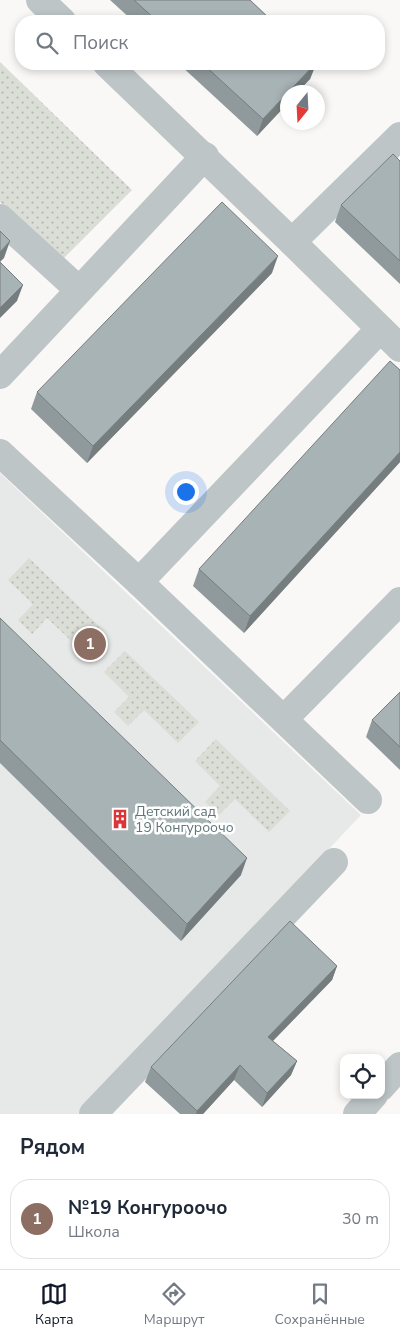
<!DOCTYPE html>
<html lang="ru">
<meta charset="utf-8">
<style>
body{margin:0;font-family:"Nunito Sans",sans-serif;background:#f2f2f3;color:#1f2937}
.controls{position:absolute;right:15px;bottom:15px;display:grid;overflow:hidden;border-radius:10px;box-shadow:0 2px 8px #0003}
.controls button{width:45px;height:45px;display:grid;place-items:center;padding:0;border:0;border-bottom:1px solid #e0e1e3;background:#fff;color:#1f2937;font:25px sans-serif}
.compass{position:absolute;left:280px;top:85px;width:45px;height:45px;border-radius:50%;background:#fff;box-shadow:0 2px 8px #0003;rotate:198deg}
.you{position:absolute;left:185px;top:491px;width:18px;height:18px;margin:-12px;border:4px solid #fff;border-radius:50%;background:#1a73e8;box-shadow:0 0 0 8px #1a73e833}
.badge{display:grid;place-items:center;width:32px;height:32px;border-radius:50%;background:#111827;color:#fff;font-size:16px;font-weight:700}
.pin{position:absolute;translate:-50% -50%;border:2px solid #fff;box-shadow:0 1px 5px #0006}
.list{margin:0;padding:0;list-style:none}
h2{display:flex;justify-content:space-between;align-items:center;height:65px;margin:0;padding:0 20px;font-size:21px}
h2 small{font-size:16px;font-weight:400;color:#747a83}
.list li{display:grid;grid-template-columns:32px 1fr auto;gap:15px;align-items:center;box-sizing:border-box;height:80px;margin:0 10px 10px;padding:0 10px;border:1px solid #e0e1e3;border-radius:20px}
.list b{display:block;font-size:19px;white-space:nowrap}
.list p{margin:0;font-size:16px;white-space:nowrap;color:#747a83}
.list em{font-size:16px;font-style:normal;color:#747a83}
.icon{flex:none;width:28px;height:28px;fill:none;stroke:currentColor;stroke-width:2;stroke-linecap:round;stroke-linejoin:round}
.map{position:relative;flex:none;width:400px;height:1114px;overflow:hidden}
.search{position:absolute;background:#fff;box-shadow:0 2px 8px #0003;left:15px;right:15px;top:15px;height:55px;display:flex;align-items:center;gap:12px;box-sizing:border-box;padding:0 18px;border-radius:20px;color:#747a83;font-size:19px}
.sheet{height:155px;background:#fff}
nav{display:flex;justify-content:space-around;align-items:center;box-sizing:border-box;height:70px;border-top:1px solid #e0e1e3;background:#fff;font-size:14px;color:#747a83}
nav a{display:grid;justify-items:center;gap:2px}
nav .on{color:#111827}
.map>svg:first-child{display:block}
</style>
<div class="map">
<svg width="400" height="1114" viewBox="0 0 400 1114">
<defs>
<pattern id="park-dots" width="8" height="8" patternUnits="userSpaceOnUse" patternTransform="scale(1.25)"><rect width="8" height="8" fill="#dbded6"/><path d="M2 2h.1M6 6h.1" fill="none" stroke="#b5b9b3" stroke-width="1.8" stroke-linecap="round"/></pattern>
</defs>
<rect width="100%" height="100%" fill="#f9f8f7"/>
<!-- built -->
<path fill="#e7e8e8" d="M0,473L361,815L78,1114H0Z"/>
<!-- park -->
<g fill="url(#park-dots)">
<path d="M0,62L132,190L61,261L0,202Z"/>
<path d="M29,558L103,630L82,651L47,618L32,634L18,620L33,604L8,580Z"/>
<path d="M125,651L199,722L178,743L144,710L128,726L114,712L129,697L104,672Z"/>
<path d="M216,739L290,811L269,832L235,799L219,815L205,802L220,786L195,761Z"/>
</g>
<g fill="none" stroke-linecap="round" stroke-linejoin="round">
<!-- minor -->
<g stroke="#bec5c6" stroke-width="28">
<path d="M40,0L62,21"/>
<path d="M107,64L292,242"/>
<path d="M400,136L292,242L400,348"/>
<path d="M0,218L79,290"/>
<path d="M0,375L205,156"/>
<path d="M0,453L139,582L368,800"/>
<path d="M139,582L380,329"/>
<path d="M284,719L400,601"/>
<path d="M381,1087L400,1066"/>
<path d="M93,1114L334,862"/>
<path d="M357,1114L374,1095"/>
</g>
</g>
<!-- wall -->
<g fill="#909a9d">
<path d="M110,0H250L272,21H133Z"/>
<path d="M179,64H316L310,79L257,136Z"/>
<path d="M400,161V284L335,222L341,205Z"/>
<path d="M272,273L87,463L31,409L37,392Z"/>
<path d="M400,370V462L244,633L193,586L199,569Z"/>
<path d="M0,618L241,875L181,941L0,763Z"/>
<path d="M400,692V770L366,737L372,720Z"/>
<path d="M337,966L332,980L273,1041L297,1061L291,1075L262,1107L234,1080L203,1114H180L145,1082L151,1067Z"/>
</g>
<!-- shaded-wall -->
<g fill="#767d7f">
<path d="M315,64H316L310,79L297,92H288Z"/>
<path d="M288,93V103L257,136L263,119Z"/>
<path d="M10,241L4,258L0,262V252Z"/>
<path d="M278,256L272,273L87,463L93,446Z"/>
<path d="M23,285L17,301L0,318V308Z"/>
<path d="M400,452V462L244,633L250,616Z"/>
<path d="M247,858L241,875L181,941L187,924Z"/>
<path d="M337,966L332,980L263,1051L268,1037Z"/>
<path d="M297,1061L291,1075L262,1107L267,1093Z"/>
<path d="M240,1065L234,1080L203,1114H196L197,1111Z"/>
</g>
<!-- building -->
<g fill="#a8b3b6" stroke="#767d7f">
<path d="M134,0H250L272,21H157Z"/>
<path d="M203,64H315L263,119Z"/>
<path d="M393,154L400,161V261L341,205Z"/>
<path d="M222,202L278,256L93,446L37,392Z"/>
<path d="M0,231L10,241L0,252Z"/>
<path d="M0,262L23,285L0,308Z"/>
<path d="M390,361L400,370V452L250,616L199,569Z"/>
<path d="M0,618L247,858L187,924L0,740Z"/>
<path d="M400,692V747L372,720Z"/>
<path d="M290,921L337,966L268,1037L297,1061L267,1093L240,1065L197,1111L151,1067Z"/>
</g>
<!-- icons -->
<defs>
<symbol id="building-bare" viewBox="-9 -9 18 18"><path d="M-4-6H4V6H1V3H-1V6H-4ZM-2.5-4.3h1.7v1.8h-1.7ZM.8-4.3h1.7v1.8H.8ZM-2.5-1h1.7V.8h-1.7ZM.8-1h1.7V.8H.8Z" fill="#db3537" stroke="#fff" stroke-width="2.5" paint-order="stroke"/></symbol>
</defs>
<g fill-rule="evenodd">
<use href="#building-bare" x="106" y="805" width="28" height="28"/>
</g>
<g text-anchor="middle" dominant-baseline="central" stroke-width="5" stroke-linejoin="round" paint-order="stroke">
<!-- poi labels -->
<g font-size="14" fill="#61767a" stroke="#fff" text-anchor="start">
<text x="135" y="811">Детский сад<tspan x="135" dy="16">19 Конгуроочо</tspan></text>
</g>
</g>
</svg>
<div class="controls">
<button><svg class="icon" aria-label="locate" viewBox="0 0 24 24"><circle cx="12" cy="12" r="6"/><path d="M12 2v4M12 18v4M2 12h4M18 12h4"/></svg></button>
</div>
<svg class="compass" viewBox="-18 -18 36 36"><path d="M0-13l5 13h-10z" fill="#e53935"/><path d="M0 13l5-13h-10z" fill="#747a83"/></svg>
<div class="you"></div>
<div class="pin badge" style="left:90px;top:644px;background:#8d6e63">1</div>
<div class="search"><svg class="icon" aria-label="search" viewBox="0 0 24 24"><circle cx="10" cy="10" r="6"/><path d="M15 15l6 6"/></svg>Поиск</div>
</div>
<section class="sheet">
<h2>Рядом<small></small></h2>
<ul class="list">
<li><span class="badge" style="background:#8d6e63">1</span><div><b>№19 Конгуроочо</b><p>Школа</p></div><em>30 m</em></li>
</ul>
</section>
<nav>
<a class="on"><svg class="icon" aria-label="map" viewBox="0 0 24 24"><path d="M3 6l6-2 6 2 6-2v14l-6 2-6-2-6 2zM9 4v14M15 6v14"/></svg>Карта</a>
<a><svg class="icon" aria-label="directions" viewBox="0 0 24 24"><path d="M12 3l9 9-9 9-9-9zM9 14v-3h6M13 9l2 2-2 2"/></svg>Маршрут</a>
<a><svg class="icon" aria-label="saved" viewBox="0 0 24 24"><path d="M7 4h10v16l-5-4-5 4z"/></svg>Сохранённые</a>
</nav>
